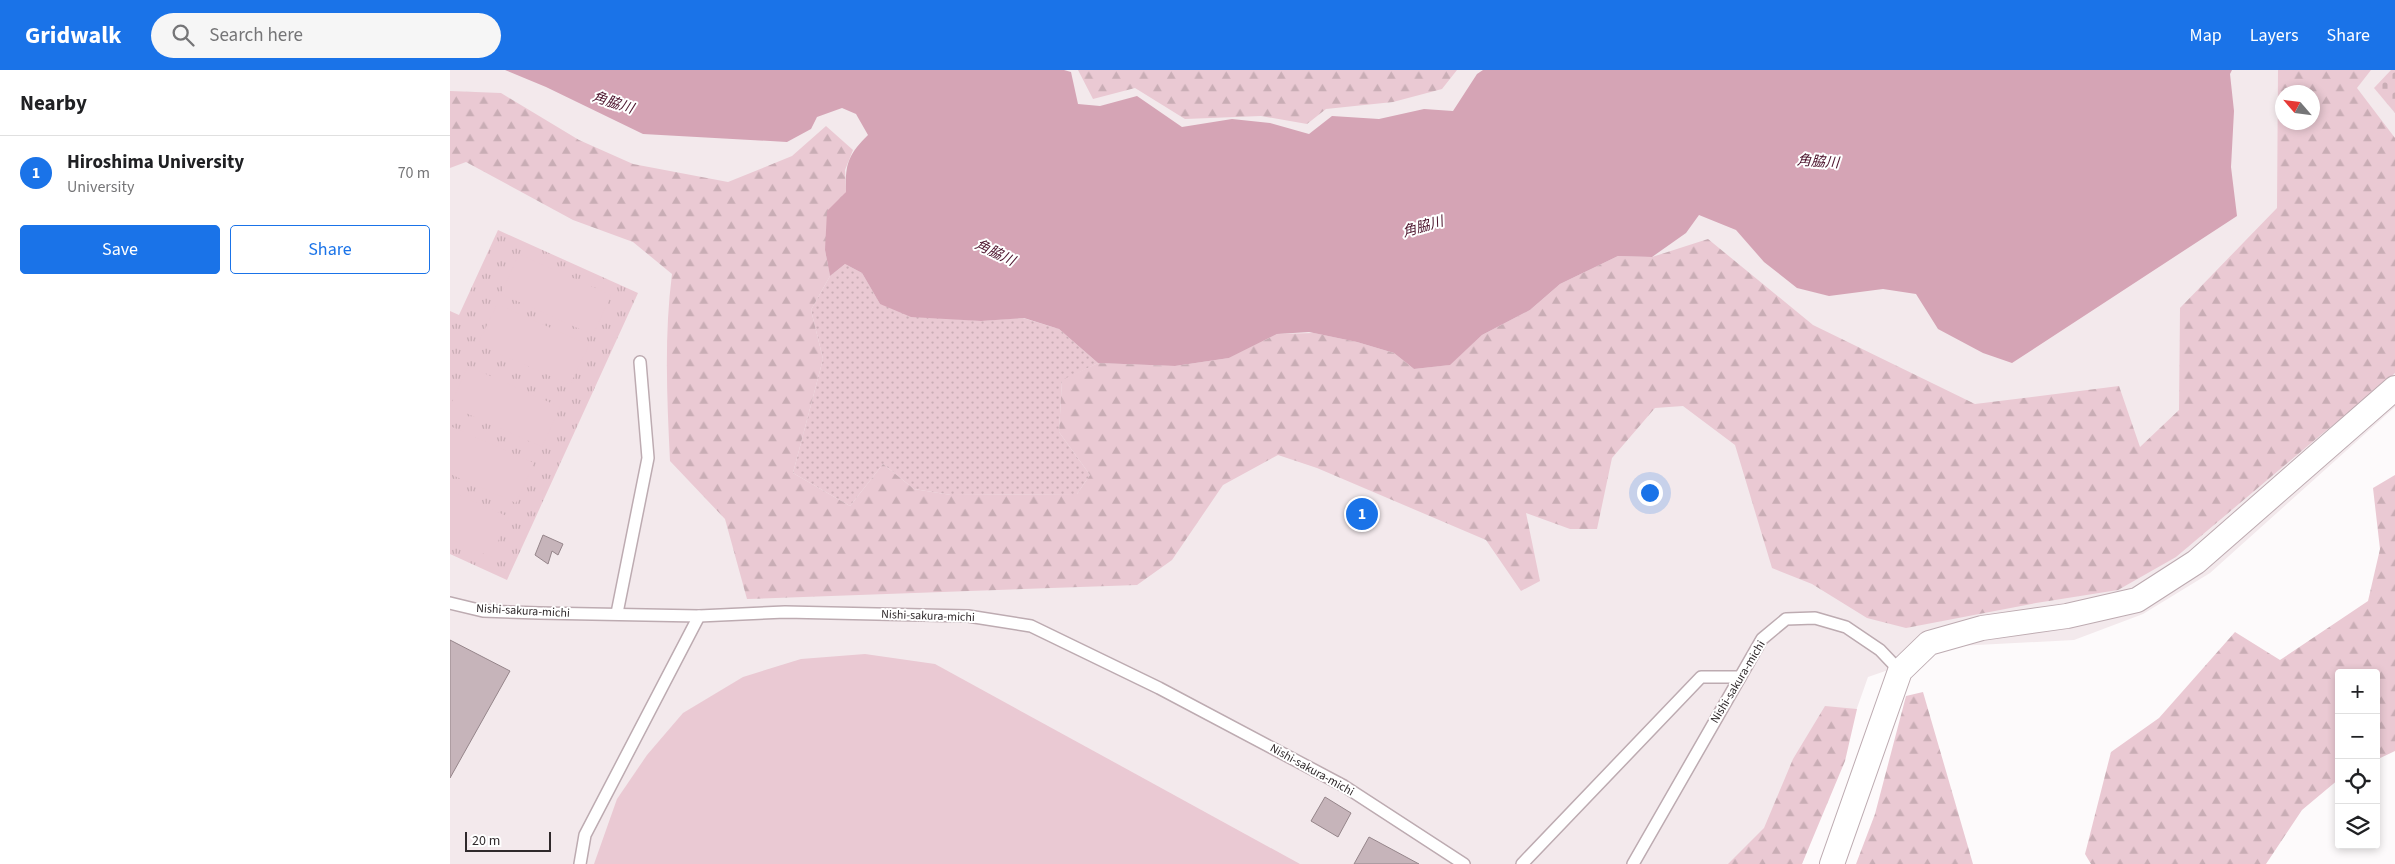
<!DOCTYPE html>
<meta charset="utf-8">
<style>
body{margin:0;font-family:"Source Sans 3","Noto Sans JP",sans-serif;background:#f6f6f6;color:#202124}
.controls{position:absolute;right:15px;bottom:15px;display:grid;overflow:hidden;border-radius:5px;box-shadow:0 2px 8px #0003}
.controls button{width:45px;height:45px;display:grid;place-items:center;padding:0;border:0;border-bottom:1px solid #e0e0e0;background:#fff;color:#202124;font:25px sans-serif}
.compass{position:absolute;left:1825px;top:15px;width:45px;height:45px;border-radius:50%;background:#fff;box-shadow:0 2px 8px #0003;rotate:298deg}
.scale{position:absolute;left:15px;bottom:12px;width:86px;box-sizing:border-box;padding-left:5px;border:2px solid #2f292b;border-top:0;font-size:14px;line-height:18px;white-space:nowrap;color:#2f292b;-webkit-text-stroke:4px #fff;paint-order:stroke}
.you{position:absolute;left:1199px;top:422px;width:18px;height:18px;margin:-12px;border:4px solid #fff;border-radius:50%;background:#1a73e8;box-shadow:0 0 0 8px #1a73e833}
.badge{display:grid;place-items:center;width:32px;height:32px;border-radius:50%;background:#1a73e8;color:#fff;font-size:16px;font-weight:700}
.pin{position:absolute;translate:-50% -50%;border:2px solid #fff;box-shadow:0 1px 5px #0006}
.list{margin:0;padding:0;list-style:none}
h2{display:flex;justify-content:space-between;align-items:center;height:65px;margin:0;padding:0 20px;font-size:21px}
h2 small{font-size:16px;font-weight:400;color:#757577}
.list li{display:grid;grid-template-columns:32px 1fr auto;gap:15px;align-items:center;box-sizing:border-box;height:75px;padding:0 20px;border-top:1px solid #e0e0e0}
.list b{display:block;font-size:19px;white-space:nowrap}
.list p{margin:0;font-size:16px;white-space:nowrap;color:#757577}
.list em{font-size:16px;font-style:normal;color:#757577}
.actions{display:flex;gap:10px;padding:15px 20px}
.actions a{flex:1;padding:11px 0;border:1px solid #1a73e8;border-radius:5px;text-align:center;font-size:18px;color:#1a73e8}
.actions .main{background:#1a73e8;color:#fff}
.icon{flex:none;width:28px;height:28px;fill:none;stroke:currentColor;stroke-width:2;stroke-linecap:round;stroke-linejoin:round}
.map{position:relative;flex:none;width:1945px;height:794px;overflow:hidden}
header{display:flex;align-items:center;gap:30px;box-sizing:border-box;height:70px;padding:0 25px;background:#1a73e8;color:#fff}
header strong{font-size:24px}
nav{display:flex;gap:28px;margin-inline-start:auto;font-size:18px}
.search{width:350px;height:45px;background:#f6f6f6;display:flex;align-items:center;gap:12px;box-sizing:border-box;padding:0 18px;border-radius:28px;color:#757577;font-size:19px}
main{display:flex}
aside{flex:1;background:#fff}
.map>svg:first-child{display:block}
</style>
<header>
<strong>Gridwalk</strong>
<div class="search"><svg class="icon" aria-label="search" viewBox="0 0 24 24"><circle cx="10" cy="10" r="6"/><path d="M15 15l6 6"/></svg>Search here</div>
<nav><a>Map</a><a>Layers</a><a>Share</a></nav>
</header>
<main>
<aside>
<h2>Nearby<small></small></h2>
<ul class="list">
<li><span class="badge">1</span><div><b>Hiroshima University</b><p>University</p></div><em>70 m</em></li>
</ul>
<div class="actions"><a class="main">Save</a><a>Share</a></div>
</aside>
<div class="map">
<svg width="1945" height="794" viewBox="0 0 1945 794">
<defs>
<pattern id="grass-dots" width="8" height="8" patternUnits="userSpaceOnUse" patternTransform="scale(1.25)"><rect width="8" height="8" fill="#eac9d3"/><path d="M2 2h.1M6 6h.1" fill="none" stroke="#c9adb5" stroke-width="1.8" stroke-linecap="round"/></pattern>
<pattern id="forest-firs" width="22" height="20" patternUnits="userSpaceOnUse" patternTransform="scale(1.25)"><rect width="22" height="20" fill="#eac9d3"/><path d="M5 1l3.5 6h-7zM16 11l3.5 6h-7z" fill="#c9adb5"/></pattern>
<pattern id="cemetery-stones" width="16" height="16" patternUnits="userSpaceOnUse" patternTransform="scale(1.25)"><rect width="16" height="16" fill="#eac9d3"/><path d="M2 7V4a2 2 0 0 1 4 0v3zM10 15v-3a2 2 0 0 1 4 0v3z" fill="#c9adb5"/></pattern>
<pattern id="park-tufts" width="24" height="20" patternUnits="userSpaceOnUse" patternTransform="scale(1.25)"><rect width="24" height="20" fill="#eac9d3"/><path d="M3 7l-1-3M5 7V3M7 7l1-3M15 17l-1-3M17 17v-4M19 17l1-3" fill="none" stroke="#c9adb5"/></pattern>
</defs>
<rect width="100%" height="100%" fill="#fdfafb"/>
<!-- built -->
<path fill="#f3e9ec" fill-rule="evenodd" d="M0,0H1945V337L1760,503L1693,544L1624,570L1508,576L1418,607L1352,794H0ZM1832,22H1862V52H1832Z"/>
<!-- grass -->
<path fill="url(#grass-dots)" d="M395,194L412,203L430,234L506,249L531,251L573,248L609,259L648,293L612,311L609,362L640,405L627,424L501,425L464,419L433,394L400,436L343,403L373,289L361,240L380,206Z"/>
<!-- forest -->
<g fill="url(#forest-firs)" fill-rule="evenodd">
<path d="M628,0H1007L992,19L943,32L876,39L857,54L811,46L735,49L685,18L643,29Z"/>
<path d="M1828,0H1921L1907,18L1945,68V303L1924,323L1873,363L1726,487L1668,520L1586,533L1456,558L1417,548L1362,514L1322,498L1285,375L1233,336L1205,338L1162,388L1147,459H1120L1076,443L1090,511L1071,521L1036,470L867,398L828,385L773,415L722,490L687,515L297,529L275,449L220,391C217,329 214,266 222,204L183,172L123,150L16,92L0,98V21L51,23L129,70L183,94L278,112L342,86L376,56L403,80L395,100L396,122L375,180L380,206L361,240L373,289L343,403L400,436L433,394L464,419L501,425L627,424L640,405L609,362L612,310L648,293L725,296L779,288L827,264L864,263L907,272L944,283L964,299L999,295L1032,265L1080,240L1110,214L1168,186L1202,187L1258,169L1363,255L1525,334L1669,316L1690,377L1729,340L1730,238L1827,138ZM1832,22H1862V52H1832Z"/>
<path d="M1945,405V681L1926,690V603H1889V709L1852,740L1816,794H1641L1635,784L1661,682L1709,648L1785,562L1830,590L1918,531L1930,479L1923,418Z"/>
<path d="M1473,622L1523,794H1406L1425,744L1456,626Z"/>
<path d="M1375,636L1407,639L1395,691L1352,794H1278L1314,758L1343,689Z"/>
</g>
<!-- cemetery -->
<path fill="url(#cemetery-stones)" d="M1941,0H1945V43L1924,18Z"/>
<!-- park -->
<path fill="url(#park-tufts)" d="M48,160L188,223L57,510L0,484V241L9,245Z"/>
<!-- garden -->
<g fill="#eac9d3">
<path d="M69,184L161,225L143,265L51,224Z"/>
<path d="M47,234L139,275L120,315L28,274Z"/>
<path d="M18,296L110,337L92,377L0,336Z"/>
<path d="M0,356L84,393L66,433L0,404Z"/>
<path d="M0,421L59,447L41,487L0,469Z"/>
<path d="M415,584L485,594L850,794H144L167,729L197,685L233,643L293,607L351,589Z"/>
</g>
<!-- water -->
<path fill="#d5a4b5" d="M55,0H614L621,2L628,34L650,36L687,26L732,57L782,49L820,53L859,64L882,46L929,49L974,39L1003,41L1027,4L1033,0H1782L1780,4L1784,41L1781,97L1787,146L1562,293L1533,283L1488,259L1466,224L1433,219L1379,226L1347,218L1314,192L1286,160L1249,145L1236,163L1202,187L1168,186L1110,214L1080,240L1032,265L1000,295L964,299L944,283L907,272L859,262L827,264L779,288L725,296L648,293L609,259L574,248L531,251L461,247L430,234L412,203L395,194L380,206L375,180L377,141L396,122C395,94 398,85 418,65L406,44L392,38L367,47L361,59L337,72L193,64L96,17Z"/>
<!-- building -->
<g fill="#c6b4ba" stroke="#95858a">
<path d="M93,465L113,474L108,485L102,481L98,494L85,485Z"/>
<path d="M0,570L60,601L0,708Z"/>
<path d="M875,727L901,743L888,767L861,751Z"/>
<path d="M919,767L969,794H904Z"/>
</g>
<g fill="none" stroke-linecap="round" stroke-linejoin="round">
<defs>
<g id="service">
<path d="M0,533L33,541L89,543L249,546L335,542L518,546L581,556L709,618L894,716L1014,794"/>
<path d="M167,543L198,388L190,292"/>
<path d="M130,794L135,765L249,546"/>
<path d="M1072,794L1251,607H1290"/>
<path d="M1183,794L1312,569L1336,549L1365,548L1396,557L1430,580L1450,601"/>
</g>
<path id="minor" d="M1382,794L1450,601L1479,573L1532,558L1617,546L1687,530L1746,492L1945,318"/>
</defs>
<!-- service casing -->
<use href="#service" stroke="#bdabb1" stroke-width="14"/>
<!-- minor casing -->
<use href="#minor" stroke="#bdabb1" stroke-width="26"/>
<!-- service -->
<use href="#service" stroke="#fff" stroke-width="11"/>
<!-- minor -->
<use href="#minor" stroke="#fff" stroke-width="24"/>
</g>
<g text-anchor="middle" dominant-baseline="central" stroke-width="4" stroke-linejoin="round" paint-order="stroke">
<!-- street labels -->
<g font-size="12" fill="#2f292b" stroke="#fff">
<text transform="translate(73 541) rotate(3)">Nishi-sakura-michi</text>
<text transform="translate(478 546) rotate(2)">Nishi-sakura-michi</text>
<text transform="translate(1288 612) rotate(-59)">Nishi-sakura-michi</text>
<text transform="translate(862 700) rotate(29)">Nishi-sakura-michi</text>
</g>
<!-- water labels -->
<g font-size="14" font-style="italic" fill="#4c132c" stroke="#fff">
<text transform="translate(163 33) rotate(18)">角脇川</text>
<text transform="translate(1368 92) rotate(4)">角脇川</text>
<text transform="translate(973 157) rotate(-16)">角脇川</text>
<text transform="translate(545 183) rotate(26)">角脇川</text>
</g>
</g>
</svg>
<div class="controls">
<button>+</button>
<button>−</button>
<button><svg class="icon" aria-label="locate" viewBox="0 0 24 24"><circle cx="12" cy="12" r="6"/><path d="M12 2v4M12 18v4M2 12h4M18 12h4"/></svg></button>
<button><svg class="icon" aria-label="layers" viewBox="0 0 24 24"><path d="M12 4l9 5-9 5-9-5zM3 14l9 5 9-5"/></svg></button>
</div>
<svg class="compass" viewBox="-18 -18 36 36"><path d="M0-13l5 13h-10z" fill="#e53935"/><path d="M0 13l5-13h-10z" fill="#757577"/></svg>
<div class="scale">20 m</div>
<div class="you"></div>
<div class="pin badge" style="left:912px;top:444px">1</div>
</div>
</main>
